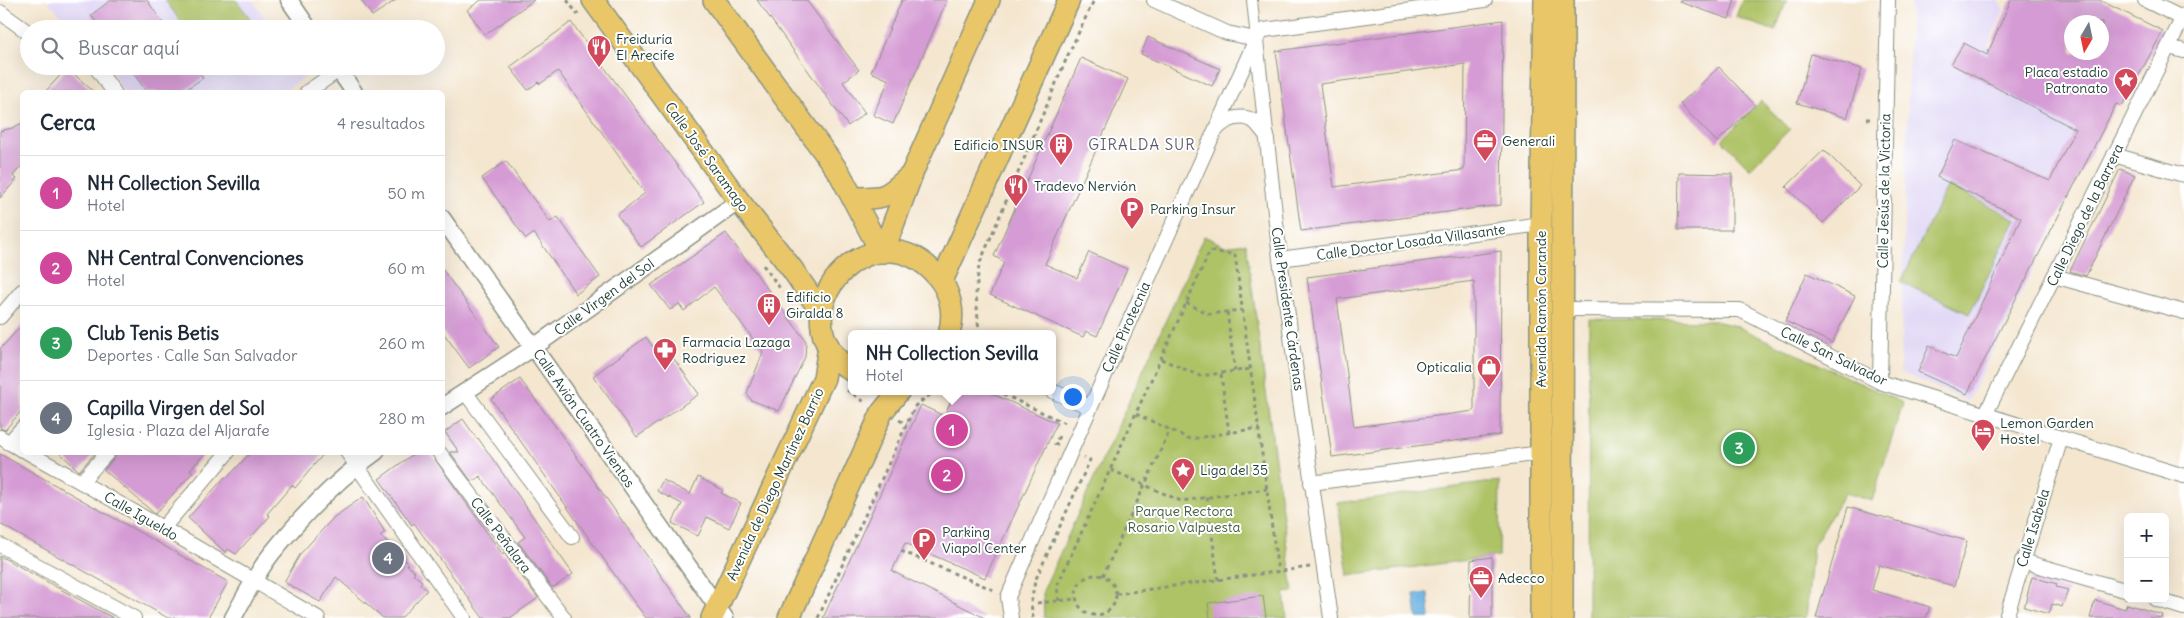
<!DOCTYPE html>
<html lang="es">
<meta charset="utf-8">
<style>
body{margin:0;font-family:Delius,sans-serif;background:#f2f2f3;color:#1f2937}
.controls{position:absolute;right:15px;bottom:15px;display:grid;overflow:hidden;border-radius:8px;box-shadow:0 5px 20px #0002}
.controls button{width:45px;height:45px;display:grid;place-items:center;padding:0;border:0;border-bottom:1px solid #e0e1e3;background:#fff;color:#1f2937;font:25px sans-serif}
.compass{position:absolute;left:2064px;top:15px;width:45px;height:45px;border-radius:50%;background:#fff;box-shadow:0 5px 20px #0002;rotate:189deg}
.you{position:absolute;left:1072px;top:396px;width:18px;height:18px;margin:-12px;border:4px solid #fff;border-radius:50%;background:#1a73e8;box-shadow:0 0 0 8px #1a73e833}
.badge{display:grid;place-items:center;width:32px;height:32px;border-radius:50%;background:#db2777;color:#fff;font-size:16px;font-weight:700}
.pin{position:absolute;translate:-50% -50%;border:2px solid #fff;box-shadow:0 1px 5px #0006}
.popup{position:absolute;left:848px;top:330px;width:208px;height:65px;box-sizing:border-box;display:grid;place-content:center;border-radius:8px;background:#fff;filter:drop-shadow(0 1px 4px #0005);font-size:16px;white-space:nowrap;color:#747a83}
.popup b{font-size:19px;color:#1f2937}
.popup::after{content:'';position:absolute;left:50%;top:100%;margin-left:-10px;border:10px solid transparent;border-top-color:#fff}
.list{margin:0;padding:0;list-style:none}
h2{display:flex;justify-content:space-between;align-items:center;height:65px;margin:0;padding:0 20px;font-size:21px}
h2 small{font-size:16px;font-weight:400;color:#747a83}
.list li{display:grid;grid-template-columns:32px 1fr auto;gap:15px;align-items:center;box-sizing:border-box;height:75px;padding:0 20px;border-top:1px solid #e0e1e3}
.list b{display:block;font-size:19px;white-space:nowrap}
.list p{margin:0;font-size:16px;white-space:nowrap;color:#747a83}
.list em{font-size:16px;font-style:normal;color:#747a83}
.icon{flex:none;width:28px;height:28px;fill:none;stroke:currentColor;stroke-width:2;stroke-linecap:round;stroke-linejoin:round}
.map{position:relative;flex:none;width:2184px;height:618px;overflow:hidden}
.search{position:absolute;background:#fff;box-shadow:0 5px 20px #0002;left:20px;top:20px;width:425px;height:55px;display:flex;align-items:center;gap:12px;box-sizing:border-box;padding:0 18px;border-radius:28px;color:#747a83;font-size:19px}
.panel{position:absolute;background:#fff;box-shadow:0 5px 20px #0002;left:20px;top:90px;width:425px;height:365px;border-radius:8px}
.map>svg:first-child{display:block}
</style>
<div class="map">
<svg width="2184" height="618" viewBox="0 0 2184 618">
<rect width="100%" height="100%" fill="#fff"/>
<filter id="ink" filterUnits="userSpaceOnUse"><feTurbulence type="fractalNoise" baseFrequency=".02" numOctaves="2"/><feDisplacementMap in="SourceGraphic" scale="10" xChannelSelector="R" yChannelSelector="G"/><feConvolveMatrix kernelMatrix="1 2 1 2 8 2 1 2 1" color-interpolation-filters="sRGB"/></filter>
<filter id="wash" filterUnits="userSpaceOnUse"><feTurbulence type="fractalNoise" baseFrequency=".0096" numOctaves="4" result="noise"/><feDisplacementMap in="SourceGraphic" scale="20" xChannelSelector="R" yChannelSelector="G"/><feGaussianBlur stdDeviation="1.12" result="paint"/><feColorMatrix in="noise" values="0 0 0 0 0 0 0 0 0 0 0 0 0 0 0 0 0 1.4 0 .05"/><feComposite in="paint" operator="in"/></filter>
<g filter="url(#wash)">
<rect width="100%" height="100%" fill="#f4e6cf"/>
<!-- built -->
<g fill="#dfd5f5">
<path d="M47,0H253L272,29H73Z"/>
<path d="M1911,0H1998L2004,11L1988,45L2112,109L1968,401L1900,372Z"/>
<path d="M108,66H298L305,76L283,92H124Z"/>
</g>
<!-- green -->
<g fill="#aec266" stroke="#66804d">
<path d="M165,0H236L258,29H186Z"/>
<path d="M1742,0H1787L1775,31L1736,17Z"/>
<path d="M1761,101L1790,129L1750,169L1722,140Z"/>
<path d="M1948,185L2016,219L1969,314L1901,282Z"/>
<path d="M1204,236L1225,246L1246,243L1293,592L1284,593L1287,618H1044L1043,591Z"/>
<path d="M1589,319L1715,321L1736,326L1903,403L1872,501L1845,493L1813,546L1806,618H1588Z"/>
<path d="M1500,481L1499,556L1348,576L1338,503Z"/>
</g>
<!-- water -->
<path fill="#6db3e3" stroke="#46788c" d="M1428,593L1430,618H1417L1414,594Z"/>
<g id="blocks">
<!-- building -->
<g fill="#d59bd4" fill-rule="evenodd">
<path d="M111,0H147L167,29H101L91,15Z"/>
<path d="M361,0H396L372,16Z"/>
<path d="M481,0H534L485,35L467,10Z"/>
<path d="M757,0H806L859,70L843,82L865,113L848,126Z"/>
<path d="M902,0H947L893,124L873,115L889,80L871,72Z"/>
<path d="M1681,0H1735L1729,19L1680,2Z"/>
<path d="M2011,0H2099L2163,31L2122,106L2116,104L1967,394L1918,372L1929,346L1956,358L2021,218L1937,177L1955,140L2050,181L2075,129L1951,64L1964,43L1987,55ZM2072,22H2102V52H2072Z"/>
<path d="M1503,20L1501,205L1301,231L1276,51ZM1465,64L1464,170L1334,187L1320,84Z"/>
<path d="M571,22L704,202L641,247L617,215L645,193L558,71L540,84L538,82L528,90L510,67Z"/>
<path d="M1148,37L1220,69L1212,86L1141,54Z"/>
<path d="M1811,54L1862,69L1847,118L1797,103Z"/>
<path d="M1081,58L1128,79L1045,264L1077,278L1089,252L1127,269L1097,336L1086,331L1083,337L990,295L1004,262L994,256Z"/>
<path d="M128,66H195L203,78L182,92H147Z"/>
<path d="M1719,67L1755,105L1717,142L1680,104Z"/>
<path d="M67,68L94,92H45Z"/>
<path d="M22,123V165L13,176L17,179L0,198V131L12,128Z"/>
<path d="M1824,150L1860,186L1823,223L1786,187Z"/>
<path d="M506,161L550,222L558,217L600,277L576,294L534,233L526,239L482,178Z"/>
<path d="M2120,169L2135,175L2086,276L2070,271Z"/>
<path d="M1679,173L1732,174V230H1678Z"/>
<path d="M726,233L806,341L805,357L779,411L751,400L747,393L763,352L714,287L684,311L679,304L670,310L651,285Z"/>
<path d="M1501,251L1500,435L1332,457L1307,277ZM1474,281V411L1354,427L1337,299Z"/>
<path d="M442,269L499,347L469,368L442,331Z"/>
<path d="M1807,273L1855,296L1832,343L1785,321Z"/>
<path d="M22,325V410L5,430L0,428V349Z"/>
<path d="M646,337L654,348L662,342L699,394L637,437L593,376Z"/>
<path d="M520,379L555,426L691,618H646L631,598L491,399Z"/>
<path d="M956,391H986L1057,423L985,578L905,543L892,571L985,618H823L921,405L944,416Z"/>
<path d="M463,419L477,439L478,438L573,574L556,586L552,587L518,542L525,537L480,476L472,482L450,452H459L445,432Z"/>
<path d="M59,452H96L79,471Z"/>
<path d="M117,452H206L190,470L193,472L155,514L104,470L114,458Z"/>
<path d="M251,452H325L295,488L292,485L267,514L270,516L236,554L228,549L226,553L188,518L225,477L227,478Z"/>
<path d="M416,452H430L503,555L504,553L538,598L510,618H483L414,523L412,525L379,479Z"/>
<path d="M0,454L228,582L208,618H168L0,524Z"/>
<path d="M698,477L723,490L721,493L741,503L729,528L707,517L698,536L672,523L682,504L657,491L663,480L690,494Z"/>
<path d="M363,497L385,532L380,536L401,554L400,555L408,563L407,565L415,572L413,574L422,581L420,584L427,590L401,618H383L336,577L320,602L284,582L301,553L334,517Z"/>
<path d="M1848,507L1967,541L1954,586L1879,565L1872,590L1930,607L1926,618H1816Z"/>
<path d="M0,556L113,618H0Z"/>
<path d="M1492,557V618H1470L1471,560Z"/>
<path d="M2032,577L2057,584L2056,587L2068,590L2062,607L2052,604L2049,614L2024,607Z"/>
<path d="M1263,596L1266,618H1210L1208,603Z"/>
<path d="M2095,600L2125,609L2127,604L2163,615L2162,618H2090Z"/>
</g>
</g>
</g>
<g filter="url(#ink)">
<use href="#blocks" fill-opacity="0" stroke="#8a9282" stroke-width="1"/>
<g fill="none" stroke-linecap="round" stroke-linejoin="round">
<defs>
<path id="pedestrian" d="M1252,0L1256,39"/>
<g id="minor">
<path d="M1154,0L1227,33L1256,39"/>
<path d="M2145,0L2182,18"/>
<path d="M0,12L29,33"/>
<path d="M1256,40L1280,259L1331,618"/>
<path d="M2169,47L2184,51"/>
<path d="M95,66L114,92"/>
<path d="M307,92L339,70"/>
<path d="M1216,130C1225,119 1244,112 1256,123C1260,127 1263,132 1267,136"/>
<path d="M2114,155L2184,175"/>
<path d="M1280,259L1541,224"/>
<path d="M2054,276L2184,312"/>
<path d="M1564,309L1740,310L1880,382L2184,476"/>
<path d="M0,317L22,291"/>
<path d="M1880,382L1888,0"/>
<path d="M1052,391L1090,407"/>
<path d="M465,392L572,537"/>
<path d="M1985,415L2184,15"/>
<path d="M0,437L22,450"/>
<path d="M9,443L22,428"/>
<path d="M27,452L163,528L318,618"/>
<path d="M347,452L464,618"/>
<path d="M439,452L564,618"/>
<path d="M81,482L108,452"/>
<path d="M1311,483L1541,453"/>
<path d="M163,528L228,452"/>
<path d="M0,545L134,618"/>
<path d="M2022,561L2128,591"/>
<path d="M2155,599L2184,608"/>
<path d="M1011,618L1008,597L1071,451L1256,39L1264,30L1485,0"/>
<path d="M2006,618L2061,438"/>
</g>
<g id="tertiary">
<path d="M289,0L309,29"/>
<path d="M336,66L354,92"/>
<path d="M442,218L725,618"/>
<path d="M442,407L534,347L739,201"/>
<path d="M233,618C245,596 257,572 272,553C302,516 337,479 376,452"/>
</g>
<g id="primary">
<path d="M593,0L739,201L792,269L822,313"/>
<path d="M714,0L840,174L881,252"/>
<path d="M853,198C887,198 885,198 910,176"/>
<path d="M883,252L913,171L989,0"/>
<path d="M942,281L1069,0"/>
<path d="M852,371C770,317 871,200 937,276C951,292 955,314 949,334"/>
<path d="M712,618L824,378L829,347"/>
<path d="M789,618L882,412L899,391"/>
<path d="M1541,618V224L1545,0"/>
<path d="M1562,618L1563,0"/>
</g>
</defs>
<!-- pedestrian casing -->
<use href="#pedestrian" stroke="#8a9282" stroke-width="12"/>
<!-- minor casing -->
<use href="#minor" stroke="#8a9282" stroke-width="16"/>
<!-- tertiary casing -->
<use href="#tertiary" stroke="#8a9282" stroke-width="19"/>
<!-- primary casing -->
<use href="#primary" stroke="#8a9282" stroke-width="24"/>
<!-- path -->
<g stroke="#8a9282" stroke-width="3" stroke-dasharray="4 4" stroke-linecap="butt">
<path d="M567,0L578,15"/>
<path d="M1866,119H1873"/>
<path d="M763,265L782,291"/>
<path d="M1186,303L1209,314L1242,310"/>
<path d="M1227,312L1235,372"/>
<path d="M979,334L976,293L979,265L1068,55L1094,0"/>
<path d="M1161,359L1200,376L1251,369"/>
<path d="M1221,374L1229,433"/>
<path d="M847,390L866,403"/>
<path d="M996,391L1065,423L1064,426"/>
<path d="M1136,414L1190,439L1259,428"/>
<path d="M899,420L907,424"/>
<path d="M1058,445L1055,444L1060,434"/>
<path d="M1111,470L1181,501L1267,489"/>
<path d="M1207,497L1218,580"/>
<path d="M901,551L996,591"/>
<circle cx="1096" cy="595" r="20"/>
<path d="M1103,576L1170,430"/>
<path d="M1116,594L1310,567"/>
<path d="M1059,601L1057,586L1210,251L1235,255L1278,572"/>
<path d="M1037,603L1076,599"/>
<path d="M818,618L915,406L935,391"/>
<path d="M1033,618L1031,603L1035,581L1090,460L1084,457"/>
</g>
<!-- pedestrian -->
<use href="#pedestrian" stroke="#fff" stroke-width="10"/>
<!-- minor -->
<use href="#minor" stroke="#fff" stroke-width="14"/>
<!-- tertiary -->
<use href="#tertiary" stroke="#fff" stroke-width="16"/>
<!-- primary -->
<use href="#primary" stroke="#e9c769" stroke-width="21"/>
</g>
</g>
<!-- icons -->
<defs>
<symbol id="restaurant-pin" viewBox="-11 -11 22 30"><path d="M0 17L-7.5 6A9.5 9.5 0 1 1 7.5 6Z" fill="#d1495b" stroke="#fff"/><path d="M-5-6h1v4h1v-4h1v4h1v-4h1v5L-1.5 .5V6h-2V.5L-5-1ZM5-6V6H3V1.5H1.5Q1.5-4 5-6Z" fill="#fff"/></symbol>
<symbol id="sight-pin" viewBox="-11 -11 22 30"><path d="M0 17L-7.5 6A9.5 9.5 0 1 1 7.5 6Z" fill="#d1495b" stroke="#fff"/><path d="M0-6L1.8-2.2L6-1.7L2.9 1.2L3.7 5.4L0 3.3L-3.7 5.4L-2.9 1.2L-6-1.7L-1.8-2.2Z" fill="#fff"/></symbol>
<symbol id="office-pin" viewBox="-11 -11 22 30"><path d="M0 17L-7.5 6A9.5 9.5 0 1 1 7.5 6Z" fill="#d1495b" stroke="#fff"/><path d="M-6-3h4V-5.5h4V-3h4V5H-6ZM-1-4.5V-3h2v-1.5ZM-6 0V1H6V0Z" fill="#fff"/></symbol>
<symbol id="building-pin" viewBox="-11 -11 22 30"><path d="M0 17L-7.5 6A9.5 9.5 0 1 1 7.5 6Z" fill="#d1495b" stroke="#fff"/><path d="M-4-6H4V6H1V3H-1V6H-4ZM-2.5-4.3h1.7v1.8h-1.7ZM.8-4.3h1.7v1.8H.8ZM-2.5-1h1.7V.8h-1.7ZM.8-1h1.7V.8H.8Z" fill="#fff"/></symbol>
<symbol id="parking-pin" viewBox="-11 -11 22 30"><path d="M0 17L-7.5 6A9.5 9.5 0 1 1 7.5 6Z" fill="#d1495b" stroke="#fff"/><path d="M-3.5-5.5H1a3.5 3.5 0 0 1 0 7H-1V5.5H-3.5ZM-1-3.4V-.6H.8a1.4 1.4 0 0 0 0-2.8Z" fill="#fff"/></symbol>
<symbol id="pharmacy-pin" viewBox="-11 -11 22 30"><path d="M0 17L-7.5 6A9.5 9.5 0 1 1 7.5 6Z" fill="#d1495b" stroke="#fff"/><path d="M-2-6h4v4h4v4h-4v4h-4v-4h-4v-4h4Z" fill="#fff"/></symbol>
<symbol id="shop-pin" viewBox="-11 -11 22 30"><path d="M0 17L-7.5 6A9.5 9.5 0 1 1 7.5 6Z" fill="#d1495b" stroke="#fff"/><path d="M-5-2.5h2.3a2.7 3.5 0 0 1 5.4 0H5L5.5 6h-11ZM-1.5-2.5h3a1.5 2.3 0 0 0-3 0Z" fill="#fff"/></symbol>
<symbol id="hotel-pin" viewBox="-11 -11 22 30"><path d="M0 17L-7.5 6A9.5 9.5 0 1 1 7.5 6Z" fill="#d1495b" stroke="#fff"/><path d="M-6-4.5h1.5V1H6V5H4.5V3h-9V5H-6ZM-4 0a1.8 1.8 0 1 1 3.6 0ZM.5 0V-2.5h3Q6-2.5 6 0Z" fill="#fff"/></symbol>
</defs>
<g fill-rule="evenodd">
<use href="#restaurant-pin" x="585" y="33" width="28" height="38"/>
<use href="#sight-pin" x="2112" y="66" width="28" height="38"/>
<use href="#office-pin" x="1471" y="127" width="28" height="38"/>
<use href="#building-pin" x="1047" y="131" width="28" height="38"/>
<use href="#restaurant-pin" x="1002" y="172" width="28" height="38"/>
<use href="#parking-pin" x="1118" y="195" width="28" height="38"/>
<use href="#building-pin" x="755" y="291" width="28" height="38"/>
<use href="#pharmacy-pin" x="651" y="336" width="28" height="38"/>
<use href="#shop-pin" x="1475" y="353" width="28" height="38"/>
<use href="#hotel-pin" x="1969" y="417" width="28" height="38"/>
<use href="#sight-pin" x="1169" y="456" width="28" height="38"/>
<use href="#parking-pin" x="910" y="526" width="28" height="38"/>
<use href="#office-pin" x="1467" y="564" width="28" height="38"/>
</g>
<g text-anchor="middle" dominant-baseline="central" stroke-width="4" stroke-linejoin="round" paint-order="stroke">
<!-- poi labels -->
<g font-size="14" fill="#1f3d34" stroke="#fff" text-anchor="start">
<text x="616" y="39">Freiduría<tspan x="616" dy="16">El Arecife</tspan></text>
<text x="2108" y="72" text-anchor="end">Placa estadio<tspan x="2108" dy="16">Patronato</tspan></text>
<text x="1502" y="141">Generali</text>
<text x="1044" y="145" text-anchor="end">Edificio INSUR</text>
<text x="1034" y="186">Tradevo Nervión</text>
<text x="1150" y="209">Parking Insur</text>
<text x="786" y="297">Edificio<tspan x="786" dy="16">Giralda 8</tspan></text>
<text x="682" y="342">Farmacia Lazaga<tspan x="682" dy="16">Rodriguez</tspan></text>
<text x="1472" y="367" text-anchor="end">Opticalia</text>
<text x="2000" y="423">Lemon Garden<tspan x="2000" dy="16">Hostel</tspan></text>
<text x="1200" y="470">Liga del 35</text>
<text x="942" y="532">Parking<tspan x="942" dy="16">Viapol Center</tspan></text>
<text x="1498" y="578">Adecco</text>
</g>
<!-- street labels -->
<g font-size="14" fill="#1f3d34" stroke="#fff">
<text transform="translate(707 157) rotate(54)">Calle José Saramago</text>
<text transform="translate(1884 191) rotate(-89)">Calle Jesús de la Victoria</text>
<text transform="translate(2085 215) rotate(-64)">Calle Diego de la Barrera</text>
<text transform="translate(1411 242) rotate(-8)">Calle Doctor Losada Villasante</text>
<text transform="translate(604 297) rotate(-36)">Calle Virgen del Sol</text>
<text transform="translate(1288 309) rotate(82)">Calle Presidente Cárdenas</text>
<text transform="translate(1541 309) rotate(-90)">Avenida Ramón Carande</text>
<text transform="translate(1126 327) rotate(-66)">Calle Pirotecnia</text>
<text transform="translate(1834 356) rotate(26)">Calle San Salvador</text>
<text transform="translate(584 418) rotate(55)">Calle Avión Cuatro Vientos</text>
<text transform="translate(775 484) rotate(-65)">Avenida de Diego Martínez Barrio</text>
<text transform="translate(141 516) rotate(30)">Calle Igueldo</text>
<text transform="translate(2033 528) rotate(-73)">Calle Isabela</text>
<text transform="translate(501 535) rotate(53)">Calle Peñalara</text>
</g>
<!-- park labels -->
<g font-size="14" fill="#435e40" stroke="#fff">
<text x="1184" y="511">Parque Rectora<tspan x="1184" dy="16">Rosario Valpuesta</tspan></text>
</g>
<!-- neighbourhood labels -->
<g font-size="15" letter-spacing="1" fill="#5f5e6c" stroke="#fff">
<text x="1142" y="144">GIRALDA SUR</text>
</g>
</g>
</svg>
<div class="controls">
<button>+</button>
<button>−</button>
</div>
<svg class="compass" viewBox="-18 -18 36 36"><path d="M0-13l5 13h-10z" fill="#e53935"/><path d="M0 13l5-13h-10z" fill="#747a83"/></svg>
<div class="you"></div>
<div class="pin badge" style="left:952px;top:430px;background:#d1479c">1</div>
<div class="popup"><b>NH Collection Sevilla</b>Hotel</div>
<div class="pin badge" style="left:947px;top:475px;background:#d1479c">2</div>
<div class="pin badge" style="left:1739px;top:448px;background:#2e9e5b">3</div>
<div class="pin badge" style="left:388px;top:558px;background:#6b7280">4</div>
<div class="search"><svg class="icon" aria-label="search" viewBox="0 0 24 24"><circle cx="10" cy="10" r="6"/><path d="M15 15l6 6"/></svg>Buscar aquí</div>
<section class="panel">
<h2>Cerca<small>4 resultados</small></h2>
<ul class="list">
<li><span class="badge" style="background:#d1479c">1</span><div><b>NH Collection Sevilla</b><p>Hotel</p></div><em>50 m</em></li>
<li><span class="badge" style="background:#d1479c">2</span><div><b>NH Central Convenciones</b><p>Hotel</p></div><em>60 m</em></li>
<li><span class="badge" style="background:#2e9e5b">3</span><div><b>Club Tenis Betis</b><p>Deportes · Calle San Salvador</p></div><em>260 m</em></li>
<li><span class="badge" style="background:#6b7280">4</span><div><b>Capilla Virgen del Sol</b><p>Iglesia · Plaza del Aljarafe</p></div><em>280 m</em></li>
</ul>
</section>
</div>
